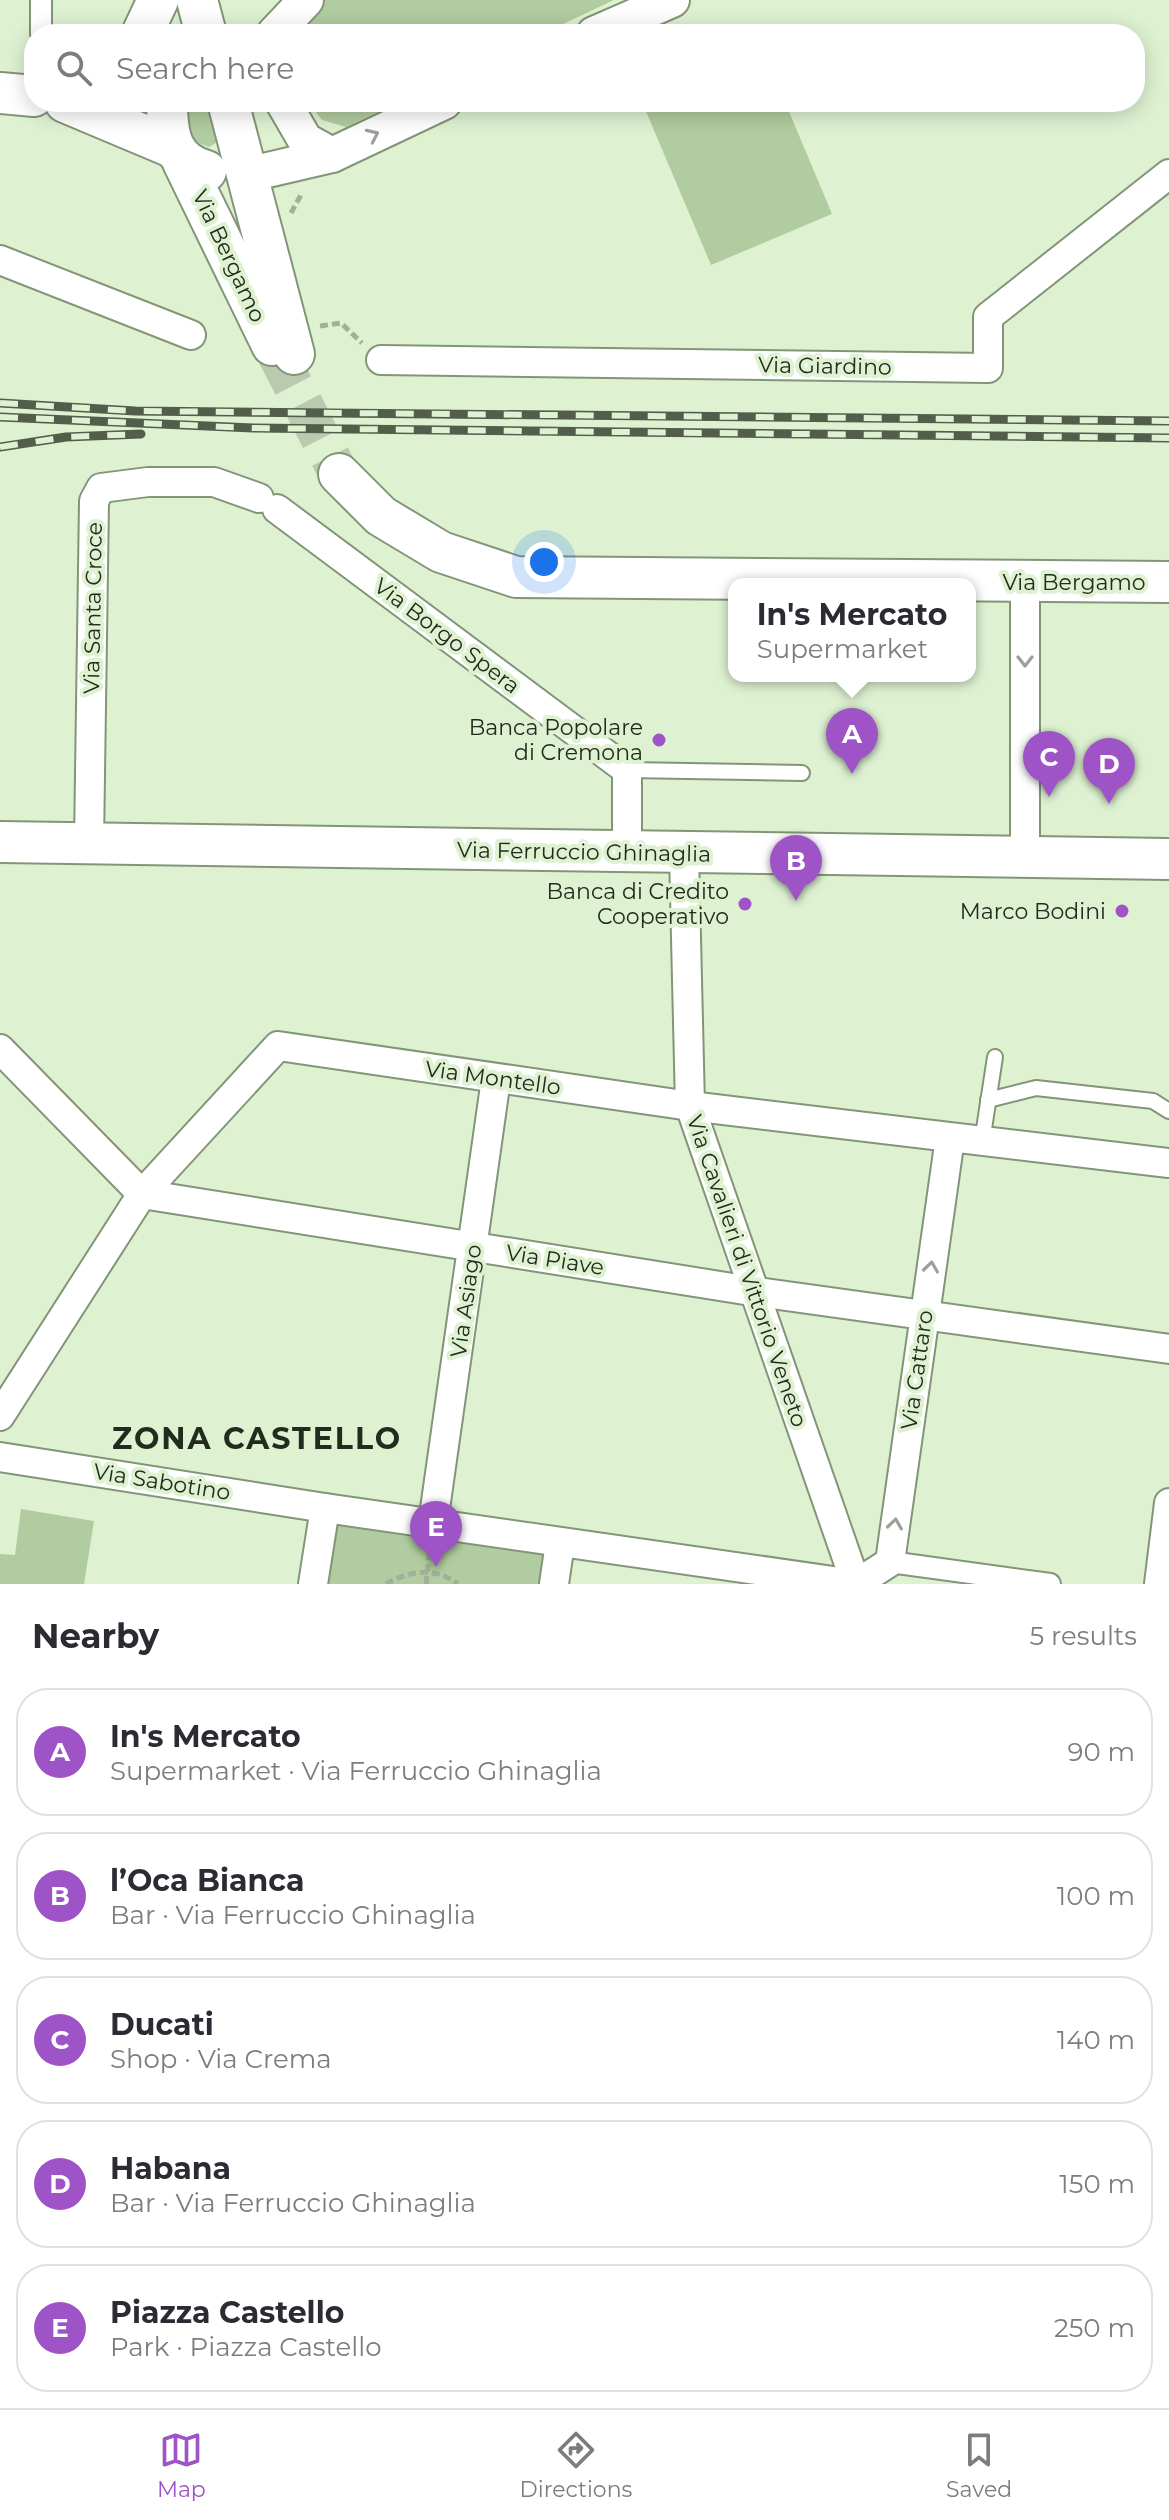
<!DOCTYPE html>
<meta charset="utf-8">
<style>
body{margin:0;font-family:Montserrat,sans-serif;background:#f2f2f3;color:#2b2b33}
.you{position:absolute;left:544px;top:562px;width:28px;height:28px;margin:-20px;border:6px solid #fff;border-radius:50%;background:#1a73e8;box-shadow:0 0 0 12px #1a73e833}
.badge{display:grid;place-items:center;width:52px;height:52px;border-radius:50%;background:#9e54c6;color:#fff;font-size:26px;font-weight:700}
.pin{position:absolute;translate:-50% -66px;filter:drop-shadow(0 2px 4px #0008)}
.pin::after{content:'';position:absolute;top:42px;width:28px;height:24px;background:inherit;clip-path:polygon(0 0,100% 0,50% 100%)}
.popup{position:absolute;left:728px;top:578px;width:248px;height:104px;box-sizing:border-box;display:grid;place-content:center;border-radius:16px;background:#fff;filter:drop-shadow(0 2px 6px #0005);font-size:26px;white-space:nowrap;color:#7c7c81}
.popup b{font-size:30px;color:#2b2b33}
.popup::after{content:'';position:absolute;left:50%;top:100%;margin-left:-16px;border:16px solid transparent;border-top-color:#fff}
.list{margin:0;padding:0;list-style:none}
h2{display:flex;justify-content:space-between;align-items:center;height:104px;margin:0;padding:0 32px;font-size:34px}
h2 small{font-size:26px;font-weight:400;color:#7c7c81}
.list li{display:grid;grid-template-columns:52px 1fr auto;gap:24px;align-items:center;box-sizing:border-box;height:128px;margin:0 16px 16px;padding:0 16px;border:2px solid #e1e1e2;border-radius:32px}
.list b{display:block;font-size:30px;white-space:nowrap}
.list p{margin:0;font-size:26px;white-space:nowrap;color:#7c7c81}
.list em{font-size:26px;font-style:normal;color:#7c7c81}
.icon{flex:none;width:44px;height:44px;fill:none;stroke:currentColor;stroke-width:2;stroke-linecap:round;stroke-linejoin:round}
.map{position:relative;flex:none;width:1169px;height:1584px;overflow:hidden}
.search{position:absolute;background:#fff;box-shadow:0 4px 20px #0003;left:24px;right:24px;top:24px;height:88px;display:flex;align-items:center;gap:20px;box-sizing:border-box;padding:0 28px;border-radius:32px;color:#7c7c81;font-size:30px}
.sheet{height:824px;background:#fff}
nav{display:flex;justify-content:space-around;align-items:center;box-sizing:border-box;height:112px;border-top:2px solid #e1e1e2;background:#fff;font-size:22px;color:#7c7c81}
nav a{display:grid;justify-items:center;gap:4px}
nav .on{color:#9e54c6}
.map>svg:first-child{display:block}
</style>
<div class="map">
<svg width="1169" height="1584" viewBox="0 0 1169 1584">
<rect width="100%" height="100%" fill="#def2d2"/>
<!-- green -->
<g fill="#b1cca0">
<path d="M317,0H614L542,34H298Z"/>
<path d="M191,102H211L219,141L209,147L188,139L184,110Z"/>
<path d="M308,102H399L346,127L322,120Z"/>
<path d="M642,102H785L832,214L711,265Z"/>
<path d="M21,1509L94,1521L84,1584H0V1554L15,1555Z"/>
<path d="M332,1518L549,1550L544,1584H323Z"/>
</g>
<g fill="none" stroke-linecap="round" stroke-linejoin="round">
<!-- secondary-tunnel -->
<path stroke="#b9caae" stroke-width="40" stroke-dasharray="40 20" stroke-linecap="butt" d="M275,350L339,474"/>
<defs>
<g id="service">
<path d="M627,770L802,773"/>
<path d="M988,1100L1036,1088L1153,1101L1169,1111"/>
<path d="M982,1142L995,1057"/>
</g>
<g id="pedestrian">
<path d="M41,34V0"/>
<path d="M890,1562L1050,1584"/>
</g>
<g id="minor">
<path d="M0,260L191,335"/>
<path d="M381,360L988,368V317L1169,174"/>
<path d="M277,509L627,770V852"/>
<path d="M89,843L94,501L101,488L148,482H214L259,498"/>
<path d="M684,853L690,1106L856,1584"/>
<path d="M1025,858V583"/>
<path d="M0,1049L142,1194L751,1291L1169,1349"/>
<path d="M0,1416L142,1194L278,1046L690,1106L1169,1163"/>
<path d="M0,1457L325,1508L854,1584"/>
<path d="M433,1523L496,1079"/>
<path d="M313,1584L325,1508"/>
<path d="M554,1584L560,1543"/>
<path d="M856,1584L890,1562L950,1138"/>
<path d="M1159,1584L1169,1503"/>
</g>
<g id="tertiary">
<path d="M274,34L306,0"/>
<path d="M594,34L672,0"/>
<path d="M283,102L305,140L332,155"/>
<path d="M246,175L332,155L444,102"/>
</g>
<g id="secondary">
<path d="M197,0L206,34"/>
<path d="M142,34L158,0"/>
<path d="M0,93L34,96"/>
<path d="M65,102L172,147"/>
<path d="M167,102C167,135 171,161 206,171"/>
<path d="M228,102L294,354"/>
<path d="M183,162L272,345"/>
<path d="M339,474L381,516L441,552L516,577L1169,582"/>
<path d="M0,842L1169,859"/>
</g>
</defs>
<!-- service casing -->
<use href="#service" stroke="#839578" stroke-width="18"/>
<!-- pedestrian casing -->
<use href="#pedestrian" stroke="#839578" stroke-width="24"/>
<!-- minor casing -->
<use href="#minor" stroke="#839578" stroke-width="32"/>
<!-- tertiary casing -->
<use href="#tertiary" stroke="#839578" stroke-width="38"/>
<!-- secondary casing -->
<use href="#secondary" stroke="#839578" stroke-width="44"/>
<!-- path -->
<g stroke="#a1b197" stroke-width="5" stroke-dasharray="8 4" stroke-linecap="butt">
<path d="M291,213L302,193"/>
<path d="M320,326L341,323L362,343"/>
<path d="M386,1584C409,1571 435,1566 458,1584"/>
<path d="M426,1584L430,1548"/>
</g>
<!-- service -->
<use href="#service" stroke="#fff" stroke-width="14"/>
<!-- pedestrian -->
<use href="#pedestrian" stroke="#fff" stroke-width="20"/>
<!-- minor -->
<use href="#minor" stroke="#fff" stroke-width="28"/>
<!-- tertiary -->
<use href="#tertiary" stroke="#fff" stroke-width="34"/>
<!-- secondary -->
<use href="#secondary" stroke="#fff" stroke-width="40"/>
<defs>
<g id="rail">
<path d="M0,403L135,411L1169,421"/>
<path d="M0,417L253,428L1169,438"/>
<path d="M0,447L66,437L141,434"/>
</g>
</defs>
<!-- rail casing -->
<use href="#rail" stroke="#535d4c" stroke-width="9"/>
<!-- rail -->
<use href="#rail" stroke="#def2d2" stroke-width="6" stroke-dasharray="18" stroke-linecap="butt"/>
</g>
<!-- one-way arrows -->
<defs><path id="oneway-chevron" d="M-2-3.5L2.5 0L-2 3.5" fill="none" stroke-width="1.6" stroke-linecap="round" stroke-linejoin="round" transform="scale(2)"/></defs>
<g stroke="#9c9f9a">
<use href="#oneway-chevron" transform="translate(373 135) rotate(-25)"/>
<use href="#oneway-chevron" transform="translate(1025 661) rotate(90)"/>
<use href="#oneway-chevron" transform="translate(931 1267) rotate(-82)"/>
<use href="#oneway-chevron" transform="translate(895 1524) rotate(-82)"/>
</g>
<!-- markers -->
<g fill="#9e54c6" stroke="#def2d2" stroke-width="3">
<circle cx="659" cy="740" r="8"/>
<circle cx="745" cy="904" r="8"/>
<circle cx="1122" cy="911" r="8"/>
</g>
<g text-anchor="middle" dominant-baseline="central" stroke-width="8" stroke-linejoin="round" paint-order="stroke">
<!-- street labels -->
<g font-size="22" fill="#232a1e" stroke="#def2d2">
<text transform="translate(229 256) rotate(65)">Via Bergamo</text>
<text transform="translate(825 366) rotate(1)">Via Giardino</text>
<text x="1074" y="582">Via Bergamo</text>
<text transform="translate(93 608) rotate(-89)">Via Santa Croce</text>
<text transform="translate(447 636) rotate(37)">Via Borgo Spera</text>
<text transform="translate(584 852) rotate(1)">Via Ferruccio Ghinaglia</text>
<text transform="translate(493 1078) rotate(8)">Via Montello</text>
<text transform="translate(555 1260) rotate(9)">Via Piave</text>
<text transform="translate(747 1271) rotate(71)">Via Cavalieri di Vittorio Veneto</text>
<text transform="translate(466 1301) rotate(-82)">Via Asiago</text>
<text transform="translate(917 1370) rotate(-82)">Via Cattaro</text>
<text transform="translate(162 1482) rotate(9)">Via Sabotino</text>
</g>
<!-- poi labels -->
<g font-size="22" fill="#232a1e" stroke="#def2d2" text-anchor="end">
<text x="643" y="727">Banca Popolare<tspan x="643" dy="25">di Cremona</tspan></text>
<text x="729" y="891">Banca di Credito<tspan x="729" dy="25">Cooperativo</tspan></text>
<text x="1106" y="911">Marco Bodini</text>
</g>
<!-- district labels -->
<g font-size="30" font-weight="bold" letter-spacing="2" fill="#232a1e" stroke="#def2d2">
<text x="257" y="1438">ZONA CASTELLO</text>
</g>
</g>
</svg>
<div class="you"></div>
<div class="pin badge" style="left:852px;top:774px">A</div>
<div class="popup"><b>In's Mercato</b>Supermarket</div>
<div class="pin badge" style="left:796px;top:901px">B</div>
<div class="pin badge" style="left:1049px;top:797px">C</div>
<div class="pin badge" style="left:1109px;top:804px">D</div>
<div class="pin badge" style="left:436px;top:1567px">E</div>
<div class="search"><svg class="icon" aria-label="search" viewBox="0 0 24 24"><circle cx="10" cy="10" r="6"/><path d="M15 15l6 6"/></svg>Search here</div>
</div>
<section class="sheet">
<h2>Nearby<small>5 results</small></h2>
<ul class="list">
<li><span class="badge">A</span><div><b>In's Mercato</b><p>Supermarket · Via Ferruccio Ghinaglia</p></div><em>90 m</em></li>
<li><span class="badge">B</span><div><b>l’Oca Bianca</b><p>Bar · Via Ferruccio Ghinaglia</p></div><em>100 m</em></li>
<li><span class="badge">C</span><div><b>Ducati</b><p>Shop · Via Crema</p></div><em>140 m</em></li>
<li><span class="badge">D</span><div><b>Habana</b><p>Bar · Via Ferruccio Ghinaglia</p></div><em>150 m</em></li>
<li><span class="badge">E</span><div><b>Piazza Castello</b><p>Park · Piazza Castello</p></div><em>250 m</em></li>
</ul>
</section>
<nav>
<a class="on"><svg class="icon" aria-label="map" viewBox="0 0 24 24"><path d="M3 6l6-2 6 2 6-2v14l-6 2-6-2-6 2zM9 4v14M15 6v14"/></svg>Map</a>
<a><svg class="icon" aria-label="directions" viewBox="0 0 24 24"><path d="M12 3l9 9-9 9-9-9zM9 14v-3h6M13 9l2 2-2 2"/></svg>Directions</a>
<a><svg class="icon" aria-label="saved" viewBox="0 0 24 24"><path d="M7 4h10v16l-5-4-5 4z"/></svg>Saved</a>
</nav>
